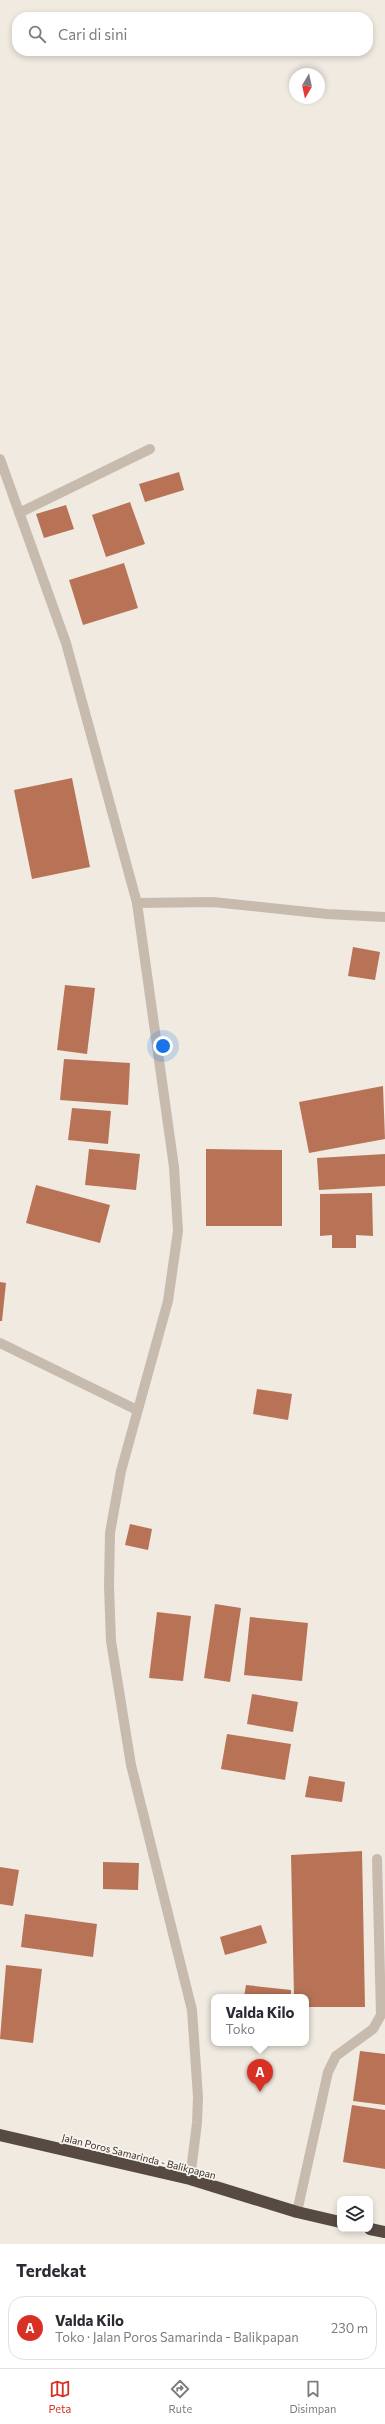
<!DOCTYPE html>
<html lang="id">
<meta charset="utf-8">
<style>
body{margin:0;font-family:Commissioner,sans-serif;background:#f2f2f3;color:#2b2b33}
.controls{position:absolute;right:12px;bottom:12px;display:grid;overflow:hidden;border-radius:8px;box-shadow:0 2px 6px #0003}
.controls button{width:36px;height:36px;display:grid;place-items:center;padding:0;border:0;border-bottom:1px solid #e1e1e2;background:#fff;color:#2b2b33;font:20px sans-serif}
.compass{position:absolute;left:289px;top:68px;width:36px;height:36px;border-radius:50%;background:#fff;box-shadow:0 2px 6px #0003;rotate:189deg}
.you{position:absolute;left:163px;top:1046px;width:14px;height:14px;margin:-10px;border:3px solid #fff;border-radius:50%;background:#1a73e8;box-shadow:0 0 0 6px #1a73e833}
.badge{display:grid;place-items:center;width:26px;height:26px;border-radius:50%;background:#d93025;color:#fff;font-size:13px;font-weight:700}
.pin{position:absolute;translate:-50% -33px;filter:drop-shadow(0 1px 2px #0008)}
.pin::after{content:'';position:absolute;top:21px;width:14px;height:12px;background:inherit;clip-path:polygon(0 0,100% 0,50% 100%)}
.popup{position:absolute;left:211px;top:1994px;width:98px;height:52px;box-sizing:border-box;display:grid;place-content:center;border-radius:8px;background:#fff;filter:drop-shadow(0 1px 3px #0005);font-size:13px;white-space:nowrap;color:#7c7c81}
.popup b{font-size:15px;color:#2b2b33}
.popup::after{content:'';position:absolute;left:50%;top:100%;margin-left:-8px;border:8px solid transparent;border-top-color:#fff}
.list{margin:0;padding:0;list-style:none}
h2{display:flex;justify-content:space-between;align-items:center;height:52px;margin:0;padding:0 16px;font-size:17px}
h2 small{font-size:13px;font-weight:400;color:#7c7c81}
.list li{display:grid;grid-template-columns:26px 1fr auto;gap:12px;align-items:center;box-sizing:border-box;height:64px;margin:0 8px 8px;padding:0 8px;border:1px solid #e1e1e2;border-radius:16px}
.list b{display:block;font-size:15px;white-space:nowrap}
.list p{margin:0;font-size:13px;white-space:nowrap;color:#7c7c81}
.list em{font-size:13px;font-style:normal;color:#7c7c81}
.icon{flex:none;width:22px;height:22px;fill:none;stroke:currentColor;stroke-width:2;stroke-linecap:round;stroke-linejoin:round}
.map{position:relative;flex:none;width:385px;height:2244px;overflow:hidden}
.search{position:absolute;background:#fff;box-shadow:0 2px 6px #0003;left:12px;right:12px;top:12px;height:44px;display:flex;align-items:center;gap:10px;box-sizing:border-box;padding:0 14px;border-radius:16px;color:#7c7c81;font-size:15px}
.sheet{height:124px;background:#fff}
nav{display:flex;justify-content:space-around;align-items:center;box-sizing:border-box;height:56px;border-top:1px solid #e1e1e2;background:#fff;font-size:11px;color:#7c7c81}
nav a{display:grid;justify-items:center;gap:2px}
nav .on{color:#d93025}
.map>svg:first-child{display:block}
</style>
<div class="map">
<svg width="385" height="2244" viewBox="0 0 385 2244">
<rect width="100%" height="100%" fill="#f0eae1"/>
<!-- building -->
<g fill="#b87357">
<path d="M179,472L184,490L145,502L139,484Z"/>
<path d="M130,502L145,544L106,557L92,515Z"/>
<path d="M66,505L74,529L44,538L36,514Z"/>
<path d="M124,563L138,608L83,625L69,580Z"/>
<path d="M72,778L90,867L32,879L14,790Z"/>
<path d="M353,947L380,952L375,980L348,976Z"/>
<path d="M65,985L95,988L87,1054L57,1050Z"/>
<path d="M64,1059L130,1063L128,1105L60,1100Z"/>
<path d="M383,1086L385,1139L309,1153L299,1102Z"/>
<path d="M72,1108L111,1111L108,1144L68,1140Z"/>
<path d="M89,1149L140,1154L136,1190L85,1185Z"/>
<path d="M206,1149L282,1150V1226H206Z"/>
<path d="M385,1154V1186L319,1190L317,1158Z"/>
<path d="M36,1185L110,1205L100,1243L26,1223Z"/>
<path d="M372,1193L373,1236L356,1235V1248H332V1235L320,1236V1194Z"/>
<path d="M0,1282L6,1283L2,1321H0Z"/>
<path d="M257,1389L292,1394L288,1420L253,1414Z"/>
<path d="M130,1524L152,1529L148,1550L125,1545Z"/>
<path d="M215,1604L241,1608L230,1682L204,1678Z"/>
<path d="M157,1612L191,1616L183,1681L149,1678Z"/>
<path d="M250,1617L308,1623L302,1681L244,1675Z"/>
<path d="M252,1694L298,1702L293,1732L247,1724Z"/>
<path d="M227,1734L291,1744L285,1780L221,1769Z"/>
<path d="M309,1776L345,1782L342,1802L305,1797Z"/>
<path d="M362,1851L365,2007H306V1997H294L291,1855Z"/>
<path d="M103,1862L139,1863L138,1890L103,1889Z"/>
<path d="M0,1867L19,1870L13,1906L0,1904Z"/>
<path d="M25,1914L97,1924L93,1957L21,1947Z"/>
<path d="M261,1925L267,1943L225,1955L220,1937Z"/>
<path d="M6,1965L42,1969L33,2043L0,2039Z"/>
<path d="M246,1985L291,1990V1997H244Z"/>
<path d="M360,2051L385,2054V2105L353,2101Z"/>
<path d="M352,2105L385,2110V2169L343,2162Z"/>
</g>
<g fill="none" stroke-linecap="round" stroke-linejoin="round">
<!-- street -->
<g stroke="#c7bbae" stroke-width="10">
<path d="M0,459L66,643L137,903L174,1167L178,1231L168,1301L121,1471L110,1533L109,1586L111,1641L131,1765L192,2010L198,2097L197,2123L190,2179"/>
<path d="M19,513L150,449"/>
<path d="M137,903L213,902L327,914L385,917"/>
<path d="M0,1343L137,1410"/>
<path d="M297,2212L328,2072L336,2056L373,2029L381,2015L377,1859"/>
</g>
<!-- highway -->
<g stroke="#574a43" stroke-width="12">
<path d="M0,2135L190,2179L297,2212L340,2222"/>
<path d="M370,2229L385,2232"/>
</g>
</g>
<g text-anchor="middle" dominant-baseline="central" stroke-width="3.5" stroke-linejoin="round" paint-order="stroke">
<!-- street labels -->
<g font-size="10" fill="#372f2b" stroke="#f8f4ed">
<text transform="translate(139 2156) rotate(14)">Jalan Poros Samarinda - Balikpapan</text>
</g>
</g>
</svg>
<div class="controls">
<button><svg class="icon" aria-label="layers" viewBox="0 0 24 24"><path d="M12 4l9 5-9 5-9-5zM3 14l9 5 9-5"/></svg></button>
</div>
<svg class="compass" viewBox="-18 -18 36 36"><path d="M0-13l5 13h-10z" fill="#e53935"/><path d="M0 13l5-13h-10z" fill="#7c7c81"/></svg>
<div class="you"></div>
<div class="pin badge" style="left:260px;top:2092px">A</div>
<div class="popup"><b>Valda Kilo</b>Toko</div>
<div class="search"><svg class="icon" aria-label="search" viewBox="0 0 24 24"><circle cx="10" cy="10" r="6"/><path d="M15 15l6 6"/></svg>Cari di sini</div>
</div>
<section class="sheet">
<h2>Terdekat<small></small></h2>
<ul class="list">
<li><span class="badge">A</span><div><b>Valda Kilo</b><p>Toko · Jalan Poros Samarinda - Balikpapan</p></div><em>230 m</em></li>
</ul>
</section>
<nav>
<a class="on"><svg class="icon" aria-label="map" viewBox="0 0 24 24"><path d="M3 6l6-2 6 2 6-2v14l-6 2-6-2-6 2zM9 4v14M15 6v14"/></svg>Peta</a>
<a><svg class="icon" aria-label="directions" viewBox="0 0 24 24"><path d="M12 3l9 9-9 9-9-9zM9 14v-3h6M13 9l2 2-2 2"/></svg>Rute</a>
<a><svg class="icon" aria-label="saved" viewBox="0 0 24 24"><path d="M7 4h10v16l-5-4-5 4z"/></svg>Disimpan</a>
</nav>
